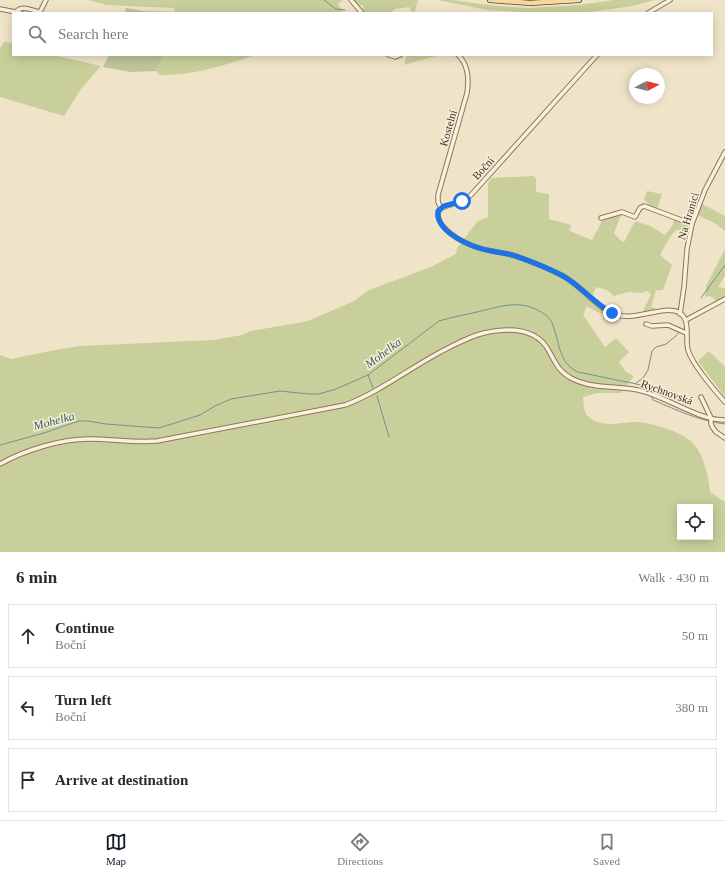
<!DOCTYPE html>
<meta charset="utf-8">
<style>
body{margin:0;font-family:"Times New Roman",serif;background:#f2f2f3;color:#2b2b33}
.controls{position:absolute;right:12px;bottom:12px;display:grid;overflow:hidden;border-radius:0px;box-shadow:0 2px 10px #0003}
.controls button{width:36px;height:36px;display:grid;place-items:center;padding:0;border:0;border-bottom:1px solid #e1e1e2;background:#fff;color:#2b2b33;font:20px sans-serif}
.compass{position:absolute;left:629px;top:68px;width:36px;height:36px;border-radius:50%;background:#fff;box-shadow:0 2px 10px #0003;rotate:83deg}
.stop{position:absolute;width:12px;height:12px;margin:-9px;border:3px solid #1a73e8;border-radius:50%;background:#fff}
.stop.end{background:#1a73e8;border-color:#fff;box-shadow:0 1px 4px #0008}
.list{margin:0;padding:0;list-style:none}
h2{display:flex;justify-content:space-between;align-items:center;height:52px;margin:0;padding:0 16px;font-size:17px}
h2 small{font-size:13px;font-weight:400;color:#7c7c81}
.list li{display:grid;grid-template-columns:26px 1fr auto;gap:12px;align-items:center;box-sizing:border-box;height:64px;margin:0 8px 8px;padding:0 8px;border:1px solid #e1e1e2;border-radius:0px}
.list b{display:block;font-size:15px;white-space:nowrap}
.list p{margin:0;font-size:13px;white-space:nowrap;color:#7c7c81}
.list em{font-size:13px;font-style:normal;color:#7c7c81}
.icon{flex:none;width:22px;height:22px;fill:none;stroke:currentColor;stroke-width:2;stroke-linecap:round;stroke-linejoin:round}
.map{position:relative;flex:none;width:725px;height:552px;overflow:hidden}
.search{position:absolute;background:#fff;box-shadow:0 2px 10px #0003;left:12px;right:12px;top:12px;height:44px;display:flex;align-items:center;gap:10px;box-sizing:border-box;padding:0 14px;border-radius:0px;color:#7c7c81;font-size:15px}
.sheet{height:268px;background:#fff}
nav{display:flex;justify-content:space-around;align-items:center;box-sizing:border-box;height:56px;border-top:1px solid #e1e1e2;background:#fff;font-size:11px;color:#7c7c81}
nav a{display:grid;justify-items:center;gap:2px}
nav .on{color:#111827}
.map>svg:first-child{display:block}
</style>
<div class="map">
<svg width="725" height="552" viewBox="0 0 725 552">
<rect width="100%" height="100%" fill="#f0e4c8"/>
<!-- green -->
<g fill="#c9cf9b" fill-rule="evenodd">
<path d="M88,0H343L338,4L343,12L180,13L179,12H174V8L106,5Z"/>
<path d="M353,0H418L415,11L413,13L409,7L395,9L391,13H364L361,10L364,7L362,5L359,7Z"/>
<path d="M438,0H452L497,6L529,8L578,5L614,0H655L632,6L583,13L520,12L487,10Z"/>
<path d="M4,42L13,43V55H53L101,66L81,89L64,116L0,97V48Z"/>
<path d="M163,55H256C221,66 197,75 160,75L156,71Z"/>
<path d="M407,55H439L404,65Z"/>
<path d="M534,176L536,179V192L549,194V219L571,225L570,231L592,240L602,221L622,213L614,233L620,240L624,242L634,223L636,221L650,226L665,235L672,226L674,220L686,224L689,226V234L676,230L670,237L660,255L672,265L663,290H656L651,307L656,308L654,311L643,312C645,305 649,300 651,294L647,291L642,293L628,292L614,296L607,290L596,287L593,295L560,273L559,276L579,290L609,316L597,312L587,306L583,315L605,347L616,338L629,352L619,362L626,372L634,376L621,393H597L583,397C584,405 583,413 590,418C603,429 624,421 638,422C652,423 682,432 692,442C703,453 709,476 710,492L725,502V552H0V355L11,359L55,350L80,346L213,340L242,335L251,331L308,321L354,301L369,290L431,267L456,254L457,248L477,222L488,217V184L491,178ZM680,507H710V537H680Z"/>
<path d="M647,191L662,194L657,209L649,206L646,201L644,200Z"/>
<path d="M702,204L725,216V231L716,224L697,215Z"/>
<path d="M725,249V276L718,287L725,288V297L717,301L710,296L705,297L706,286Z"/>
<path d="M709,351L725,367V397L698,361Z"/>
</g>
<!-- cemetery -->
<g fill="#bfc49a">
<path d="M126,8L143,11L179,12L180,13H125Z"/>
<path d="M109,55H163L156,71L130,72L103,67Z"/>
</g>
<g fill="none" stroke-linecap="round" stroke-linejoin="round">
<!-- stream -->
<g stroke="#6f938a" stroke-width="1">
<path d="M324,0L336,9L345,10"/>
<path d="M701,298L725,265"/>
<path d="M368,375L373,388"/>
<path d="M636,383L643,378L648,370L652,351L656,347L666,344L676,336L679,332"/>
<path d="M377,396L389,437"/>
<path d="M651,396L653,400C677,410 699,421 725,424"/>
<path d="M0,445L44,433L79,421H88L106,424L159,428L200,415L215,406L231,399L280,391L309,394H319L336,389L368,375L439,321C452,317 464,315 477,312C499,307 519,299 539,311C544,313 550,318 552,323C560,342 558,363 578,372L646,386L651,388V392"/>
</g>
<defs>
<g id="minor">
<path d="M351,0L362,13"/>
<path d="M0,9L21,13"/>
<path d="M16,12C22,4 32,11 40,12L46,0"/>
<path d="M648,13L670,0"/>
<path d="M389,55L395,57L400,55"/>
<path d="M597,55L471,195L462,201L441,208C436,214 438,219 442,225C453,239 474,248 492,251C500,253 508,253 516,256C532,262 548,268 563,276C582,286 598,310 617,315C636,321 665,304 680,313C691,321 685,339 688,350C692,364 715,391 725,402"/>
<path d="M441,208L438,202V195L467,93C469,80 469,65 458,55"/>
<path d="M601,218L622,212L635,217L640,208L644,206L692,224"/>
<path d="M680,314L684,287L687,249L692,224L705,190L725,152"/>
<path d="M686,320L725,299"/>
<path d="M646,324L652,326L668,325L686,333"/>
<path d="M701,397L711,418V424L713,428L716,432L725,438"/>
<path d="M0,464C25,450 61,439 89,439C112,439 134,443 157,441L345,405C380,392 414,365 448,348C460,342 471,336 484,333C507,328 536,327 549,351C555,362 559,372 571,378C593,390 619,385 642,391C669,398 698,420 725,420"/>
</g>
<path id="major" d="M490,0L530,3L579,0"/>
</defs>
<!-- minor casing -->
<use href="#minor" stroke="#8d765c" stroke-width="5.5"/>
<!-- major casing -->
<use href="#major" stroke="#5b4430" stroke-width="6"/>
<!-- minor -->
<use href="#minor" stroke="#faf1dc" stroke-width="3.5"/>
<!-- major -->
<use href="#major" stroke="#f3d9a0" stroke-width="4.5"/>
</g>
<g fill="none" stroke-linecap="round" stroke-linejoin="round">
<!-- route -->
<path stroke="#1a73e8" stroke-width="5" d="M462,201L444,206L438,211C435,233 474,248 491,251C499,253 507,253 515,256C531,261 548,268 563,276C581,286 594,303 612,313"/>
</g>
<g text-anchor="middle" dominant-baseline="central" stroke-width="3" stroke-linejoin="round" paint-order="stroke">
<!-- street labels -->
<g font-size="11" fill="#3d2e20" stroke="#f7eed8">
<text transform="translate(448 128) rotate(-74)">Kostelní</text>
<text transform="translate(483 168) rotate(-48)">Boční</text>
<text transform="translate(688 216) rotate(-73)">Na Hranici</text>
<text transform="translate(667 392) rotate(20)">Rychnovská</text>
</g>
<!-- water labels -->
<g font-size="12" font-style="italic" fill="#2f5d5a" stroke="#f7eed8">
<text transform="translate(383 353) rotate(-37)">Mohelka</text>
<text transform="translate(54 421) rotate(-15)">Mohelka</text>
</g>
</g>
</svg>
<div class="controls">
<button><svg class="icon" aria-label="locate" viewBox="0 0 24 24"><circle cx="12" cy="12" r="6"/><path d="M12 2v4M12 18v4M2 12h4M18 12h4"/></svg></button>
</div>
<svg class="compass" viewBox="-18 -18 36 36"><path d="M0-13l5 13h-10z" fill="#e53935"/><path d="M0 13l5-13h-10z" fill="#7c7c81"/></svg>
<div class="stop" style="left:462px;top:201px"></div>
<div class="stop end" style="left:612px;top:313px"></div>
<div class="search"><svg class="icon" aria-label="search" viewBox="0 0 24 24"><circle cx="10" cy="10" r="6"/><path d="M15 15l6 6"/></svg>Search here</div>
</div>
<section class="sheet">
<h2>6 min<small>Walk · 430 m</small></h2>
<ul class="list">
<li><svg class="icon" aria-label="ahead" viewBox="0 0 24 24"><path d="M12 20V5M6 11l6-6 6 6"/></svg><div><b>Continue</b><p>Boční</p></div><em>50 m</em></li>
<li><svg class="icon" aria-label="left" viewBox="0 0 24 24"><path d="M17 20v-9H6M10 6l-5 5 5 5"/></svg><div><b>Turn left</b><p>Boční</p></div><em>380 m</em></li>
<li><svg class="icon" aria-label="arrive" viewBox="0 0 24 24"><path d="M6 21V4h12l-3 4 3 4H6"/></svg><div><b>Arrive at destination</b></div></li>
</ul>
</section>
<nav>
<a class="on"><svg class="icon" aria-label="map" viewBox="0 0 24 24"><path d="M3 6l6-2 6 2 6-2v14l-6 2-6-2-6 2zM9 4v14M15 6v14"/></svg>Map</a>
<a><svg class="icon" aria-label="directions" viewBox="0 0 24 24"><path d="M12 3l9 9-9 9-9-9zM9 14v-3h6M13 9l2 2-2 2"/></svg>Directions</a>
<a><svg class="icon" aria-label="saved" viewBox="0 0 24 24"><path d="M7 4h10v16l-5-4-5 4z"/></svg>Saved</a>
</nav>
